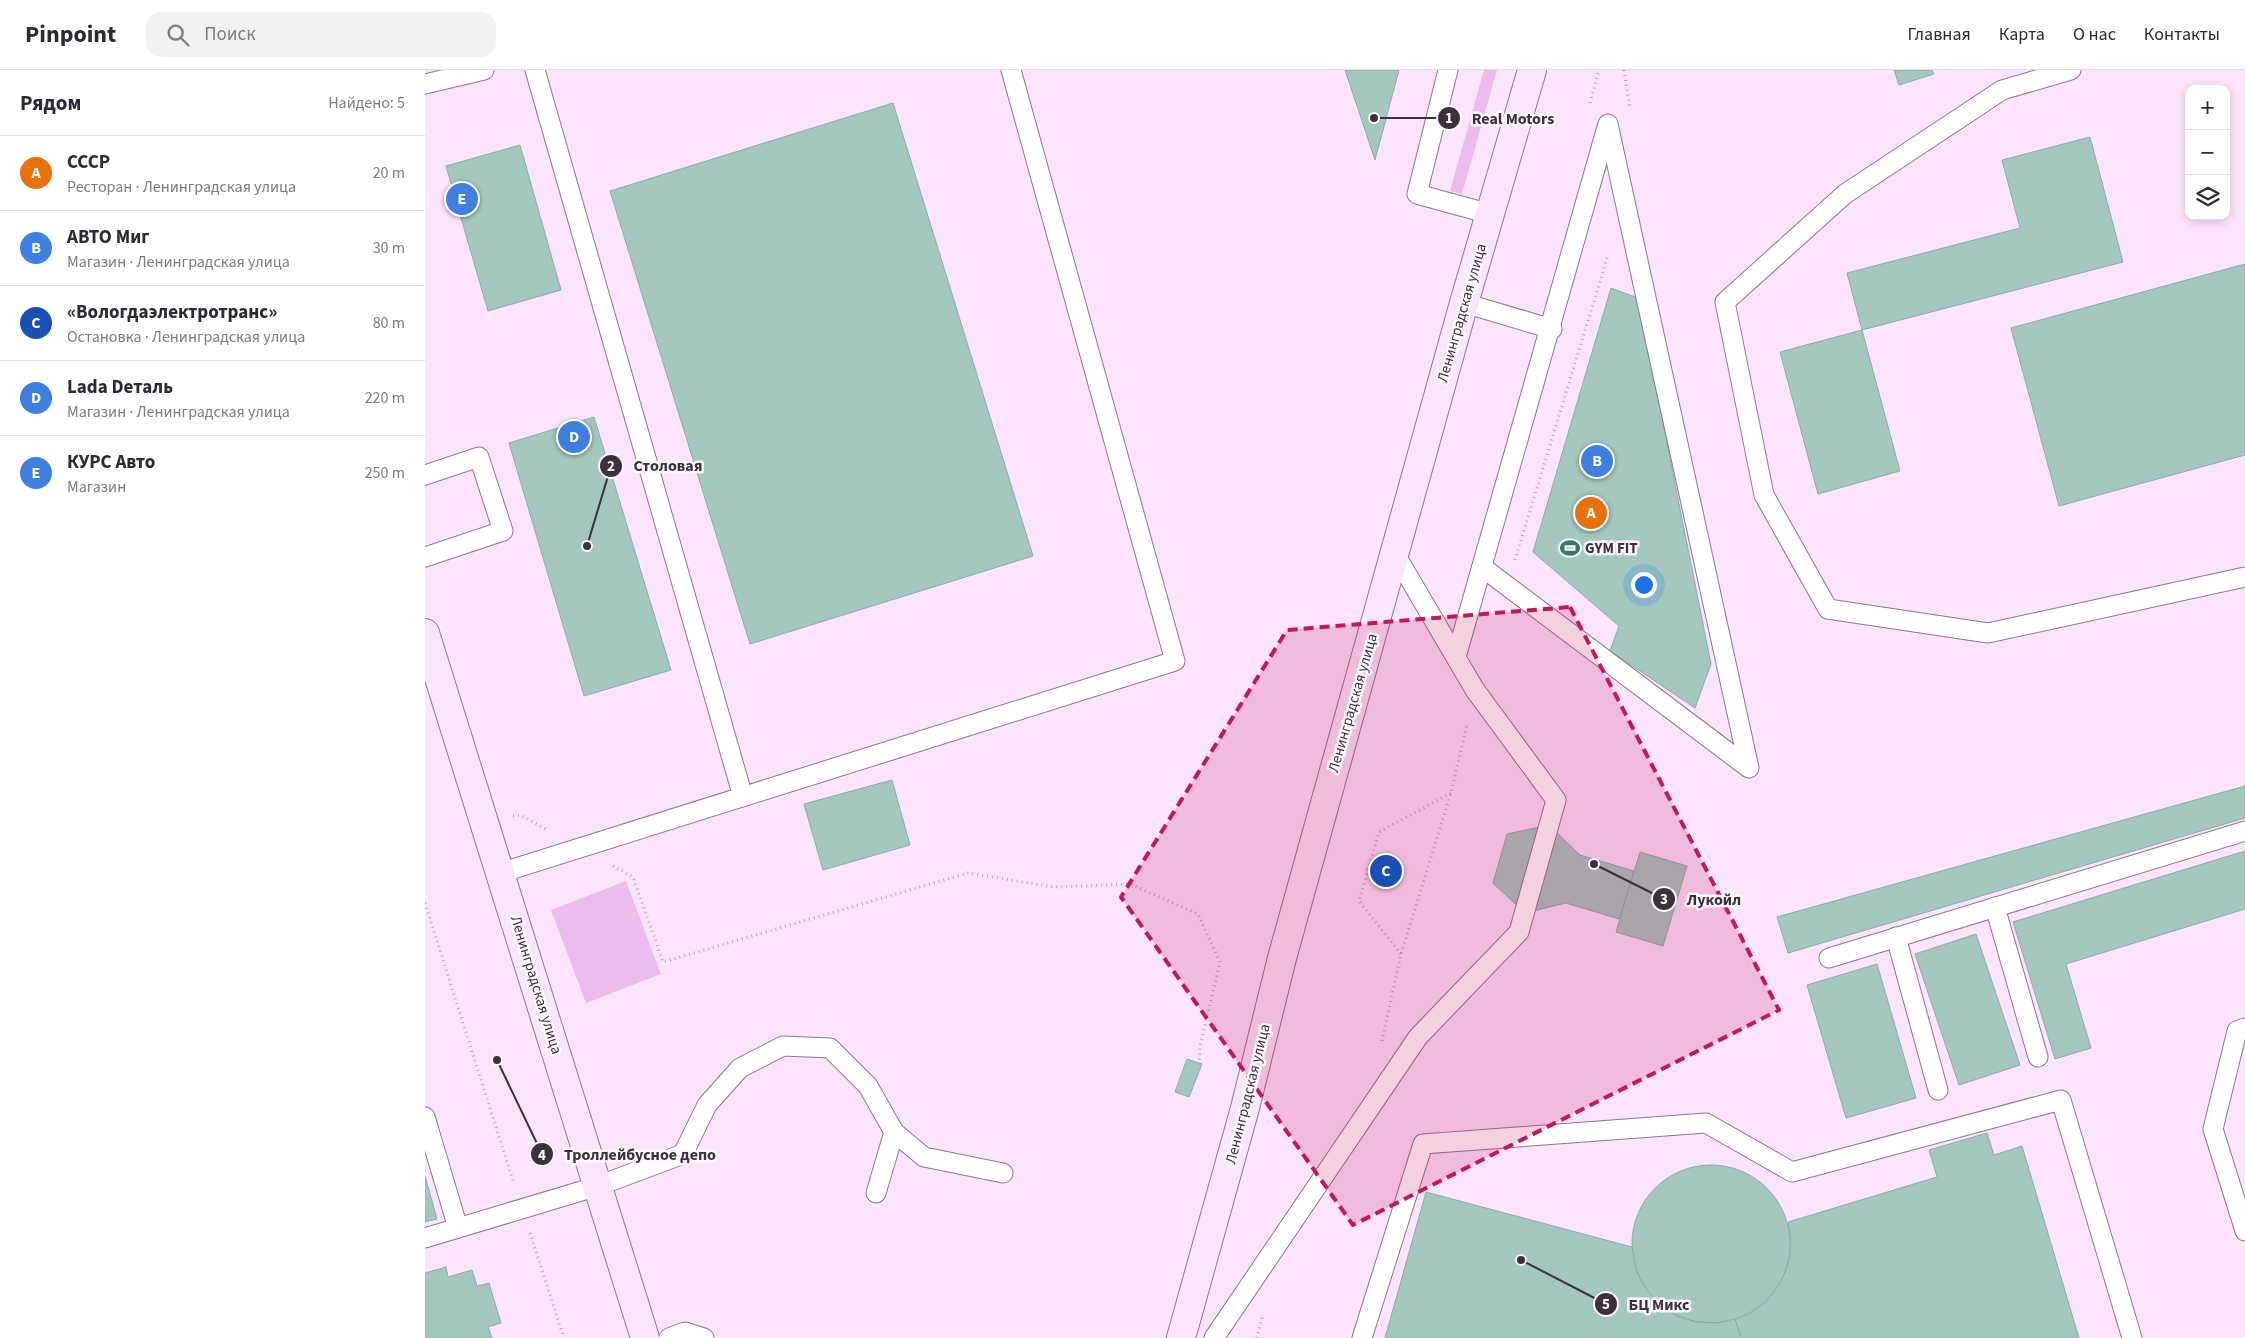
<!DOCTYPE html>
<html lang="ru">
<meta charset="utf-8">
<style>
body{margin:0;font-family:"Source Sans 3",sans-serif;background:#f2f2f3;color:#2b2b33}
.controls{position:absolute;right:15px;top:15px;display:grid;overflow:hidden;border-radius:10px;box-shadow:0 2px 8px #0003}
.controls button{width:45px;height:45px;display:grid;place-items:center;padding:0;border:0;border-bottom:1px solid #e1e1e2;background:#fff;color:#2b2b33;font:25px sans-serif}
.you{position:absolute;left:1218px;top:514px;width:18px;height:18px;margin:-12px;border:4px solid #fff;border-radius:50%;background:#1a73e8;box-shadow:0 0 0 8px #1a73e833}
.badge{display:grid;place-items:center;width:32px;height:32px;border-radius:50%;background:#7c3aed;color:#fff;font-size:16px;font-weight:700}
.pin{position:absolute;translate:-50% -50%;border:2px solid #fff;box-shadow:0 1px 5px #0006}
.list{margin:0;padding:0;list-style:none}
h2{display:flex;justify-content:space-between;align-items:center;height:65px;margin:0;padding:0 20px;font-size:21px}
h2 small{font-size:16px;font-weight:400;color:#7c7c81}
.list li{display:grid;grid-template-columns:32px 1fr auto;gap:15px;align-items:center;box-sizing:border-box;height:75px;padding:0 20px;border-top:1px solid #e1e1e2}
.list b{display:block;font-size:19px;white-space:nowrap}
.list p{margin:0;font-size:16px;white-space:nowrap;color:#7c7c81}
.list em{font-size:16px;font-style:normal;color:#7c7c81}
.icon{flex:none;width:28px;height:28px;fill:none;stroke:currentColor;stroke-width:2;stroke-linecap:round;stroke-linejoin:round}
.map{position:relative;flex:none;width:1820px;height:1268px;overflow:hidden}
header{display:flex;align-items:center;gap:30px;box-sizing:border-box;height:70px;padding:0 25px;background:#fff;border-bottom:1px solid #e1e1e2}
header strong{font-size:24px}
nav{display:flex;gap:28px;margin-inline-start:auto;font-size:18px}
.search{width:350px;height:45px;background:#f2f2f3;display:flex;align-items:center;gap:12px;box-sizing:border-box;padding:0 18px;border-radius:15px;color:#7c7c81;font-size:19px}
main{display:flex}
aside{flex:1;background:#fff}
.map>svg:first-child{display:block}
</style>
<header>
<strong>Pinpoint</strong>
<div class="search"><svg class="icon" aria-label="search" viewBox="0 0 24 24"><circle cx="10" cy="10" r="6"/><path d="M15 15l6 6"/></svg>Поиск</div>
<nav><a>Главная</a><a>Карта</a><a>О нас</a><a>Контакты</a></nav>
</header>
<main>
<aside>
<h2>Рядом<small>Найдено: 5</small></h2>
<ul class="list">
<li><span class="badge" style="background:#e8710a">A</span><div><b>СССР</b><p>Ресторан · Ленинградская улица</p></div><em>20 m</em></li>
<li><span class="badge" style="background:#3f7fe0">B</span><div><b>АВТО Миг</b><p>Магазин · Ленинградская улица</p></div><em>30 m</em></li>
<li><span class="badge" style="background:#1a4fb4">C</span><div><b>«Вологдаэлектротранс»</b><p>Остановка · Ленинградская улица</p></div><em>80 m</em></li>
<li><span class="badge" style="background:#3f7fe0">D</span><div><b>Lada Dеталь</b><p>Магазин · Ленинградская улица</p></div><em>220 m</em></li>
<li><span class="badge" style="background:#3f7fe0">E</span><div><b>КУРС Авто</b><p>Магазин</p></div><em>250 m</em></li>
</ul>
</aside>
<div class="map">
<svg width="1820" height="1268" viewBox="0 0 1820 1268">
<rect width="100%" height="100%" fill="#fce4fd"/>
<!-- green -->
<g fill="#eabded">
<path d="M1059,0H1072L1037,124L1025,121Z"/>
<path d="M201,811L236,904L161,933L126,840Z"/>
</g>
<!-- building -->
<g fill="#a4c8be" stroke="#8aaea4">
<path d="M920,0H974L950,90Z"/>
<path d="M1469,0H1507L1509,4L1474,15Z"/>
<path d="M468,33L608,486L325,574L185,121Z"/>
<path d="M1665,67L1698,192L1437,260L1422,203L1595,158L1577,90Z"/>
<path d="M95,75L136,220L63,241L21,96Z"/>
<path d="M1820,194V385L1634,436L1586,258Z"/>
<path d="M1186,218L1213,228L1286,594L1270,638L1185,581L1194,556L1108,482Z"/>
<path d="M1437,260L1475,401L1393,424L1355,282Z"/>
<path d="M169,347L246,600L159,626L84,373Z"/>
<path d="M467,710L485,775L398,800L379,734Z"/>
<path d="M1820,716V748L1363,883L1352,847Z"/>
<path d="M1124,755L1155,785L1209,801L1194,849L1141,833L1100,843L1068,813L1082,764Z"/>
<path d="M1820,781V839L1641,894L1666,978L1630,989L1588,852Z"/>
<path d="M1215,782L1262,796L1238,876L1191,862Z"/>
<path d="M1551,864L1595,995L1534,1015L1490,884Z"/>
<path d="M1452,894L1491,1028L1421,1048L1382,915Z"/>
<path d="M762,989L777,994L764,1027L750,1022Z"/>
<path d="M1562,1063L1569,1085L1597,1076L1654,1268H1316L1310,1249L1326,1242L1341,1232L1360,1203L1365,1186L1366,1169L1363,1152L1512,1107L1504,1080Z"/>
<circle cx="1286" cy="1174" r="79"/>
<path d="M0,1106L12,1149L0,1152Z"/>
<path d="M1001,1122L1207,1177L1212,1203L1222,1220L1235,1235L1252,1246L1271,1252L1291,1253L1310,1249L1316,1268H960Z"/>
<path d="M21,1197L23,1207L47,1200L52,1216L64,1213L76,1253L63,1257L67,1268H0V1203Z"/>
</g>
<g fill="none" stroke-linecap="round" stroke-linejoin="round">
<defs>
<g id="service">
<path d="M110,0L318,727"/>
<path d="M1023,0L992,124L1065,144"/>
<path d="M1646,0L1577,20L1420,124L1300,232L1339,425L1403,539L1563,563L1820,507"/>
<path d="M0,14L59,0"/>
<path d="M1039,233L1127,259"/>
<path d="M0,405L54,387L78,461L0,487"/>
<path d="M1057,497L1324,698L1183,54"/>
<path d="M1031,587L1182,57"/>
<path d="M75,803L750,591L586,0"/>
<path d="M1570,837L1613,987"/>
<path d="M1471,867L1513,1020"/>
<path d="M1404,888L1820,761"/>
<path d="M1820,958L1812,961L1788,1059L1820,1161"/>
<path d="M0,1047L33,1158"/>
<path d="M451,1123L469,1062"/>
<path d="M0,1168L173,1116L258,1084L282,1035L315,998L358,976L405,978L443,1016L469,1062L499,1087L578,1103"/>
<path d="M244,1268L260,1262L279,1268"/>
<path d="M789,1268L993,967L1094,862L1131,730L1050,620L970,484"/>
<path d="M937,1268L998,1074L1281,1053L1367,1102L1636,1030L1707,1268"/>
</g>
<g id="secondary">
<path d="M0,563L220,1268"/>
<path d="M756,1268L820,1038L857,888L1039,233L1107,0"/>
</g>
</defs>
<!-- service casing -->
<use href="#service" stroke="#8b768c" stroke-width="21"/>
<!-- secondary casing -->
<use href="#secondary" stroke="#8b768c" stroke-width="30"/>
<!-- path -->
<g stroke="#b8a5b8" stroke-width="3" stroke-dasharray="1 4" stroke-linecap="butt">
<path d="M1199,0L1205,39"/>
<path d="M1165,33L1174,0"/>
<path d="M1090,490L1183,185"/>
<path d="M88,746L95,745L123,760"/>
<path d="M188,796L208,807L238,892L543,803L629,817L705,814L773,844L795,892L775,976L774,1000"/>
<path d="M0,833L89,1114"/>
<path d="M976,884L934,831L954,762L1026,723"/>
<path d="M957,971L976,884L1026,723L1042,654"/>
<path d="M105,1163L139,1268"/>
<path d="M832,1268L838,1244"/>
</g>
<!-- service -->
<use href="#service" stroke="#fff" stroke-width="19"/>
<!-- secondary -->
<use href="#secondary" stroke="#fae6fc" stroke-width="28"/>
</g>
<!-- marked area -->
<path fill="#c2185b" fill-opacity="0.2" stroke="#c2185b" stroke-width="4" stroke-dasharray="10 6" stroke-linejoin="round" d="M1145,537L1354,940L928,1155L696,827L862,560Z"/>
<!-- icons -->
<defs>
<symbol id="stadium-bare" viewBox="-9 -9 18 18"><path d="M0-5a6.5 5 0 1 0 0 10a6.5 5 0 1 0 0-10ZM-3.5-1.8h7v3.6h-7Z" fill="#357768" stroke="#fdf8fd" stroke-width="2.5" paint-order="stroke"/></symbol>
</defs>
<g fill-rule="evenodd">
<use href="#stadium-bare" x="1131" y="464" width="28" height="28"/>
</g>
<g text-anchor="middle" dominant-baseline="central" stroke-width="5" stroke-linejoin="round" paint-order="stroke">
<!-- street labels -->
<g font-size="15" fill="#3a313a" stroke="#fdf8fd">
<text transform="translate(1037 243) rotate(-74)">Ленинградская улица</text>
<text transform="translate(928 633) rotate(-74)">Ленинградская улица</text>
<text transform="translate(111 915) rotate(73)">Ленинградская улица</text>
<text transform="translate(823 1024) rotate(-76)">Ленинградская улица</text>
</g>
<!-- poi labels -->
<g font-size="15" font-weight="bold" fill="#3a313a" stroke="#fdf8fd" text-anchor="start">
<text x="1160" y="478">GYM FIT</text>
</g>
</g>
<!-- callouts -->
<path fill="none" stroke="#3a313a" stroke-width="2" d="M949 48L1024 48M162 476L186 396M1169 794L1239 829M72 990L117 1084M1096 1190L1181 1234"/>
<g fill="#3a313a" stroke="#fdf8fd" stroke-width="2">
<circle cx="949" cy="48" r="5"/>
<circle cx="162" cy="476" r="5"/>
<circle cx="1169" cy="794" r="5"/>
<circle cx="72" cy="990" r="5"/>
<circle cx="1096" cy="1190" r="5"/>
<circle cx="1024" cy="48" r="12"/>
<circle cx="186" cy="396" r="12"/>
<circle cx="1239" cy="829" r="12"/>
<circle cx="117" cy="1084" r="12"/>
<circle cx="1181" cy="1234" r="12"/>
</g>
<g font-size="15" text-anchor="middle" font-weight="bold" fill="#fff">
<text x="1024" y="53">1</text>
<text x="186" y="401">2</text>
<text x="1239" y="834">3</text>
<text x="117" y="1090">4</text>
<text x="1181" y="1239">5</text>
</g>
<g font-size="16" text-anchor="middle" font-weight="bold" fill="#3a313a" stroke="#fdf8fd" stroke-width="5" stroke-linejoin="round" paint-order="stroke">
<text x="1088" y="54">Real Motors</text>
<text x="243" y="401">Столовая</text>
<text x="1289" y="835">Лукойл</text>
<text x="215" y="1090">Троллейбусное депо</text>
<text x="1234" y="1240">БЦ Микс</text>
</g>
</svg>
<div class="controls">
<button>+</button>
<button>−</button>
<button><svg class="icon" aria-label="layers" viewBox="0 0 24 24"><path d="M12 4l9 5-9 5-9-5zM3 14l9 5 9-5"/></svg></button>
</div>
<div class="you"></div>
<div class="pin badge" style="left:1166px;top:443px;background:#e8710a">A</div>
<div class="pin badge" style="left:1172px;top:391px;background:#3f7fe0">B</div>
<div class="pin badge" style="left:961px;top:801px;background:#1a4fb4">C</div>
<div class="pin badge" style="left:149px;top:367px;background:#3f7fe0">D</div>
<div class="pin badge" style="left:37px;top:129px;background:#3f7fe0">E</div>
</div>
</main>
